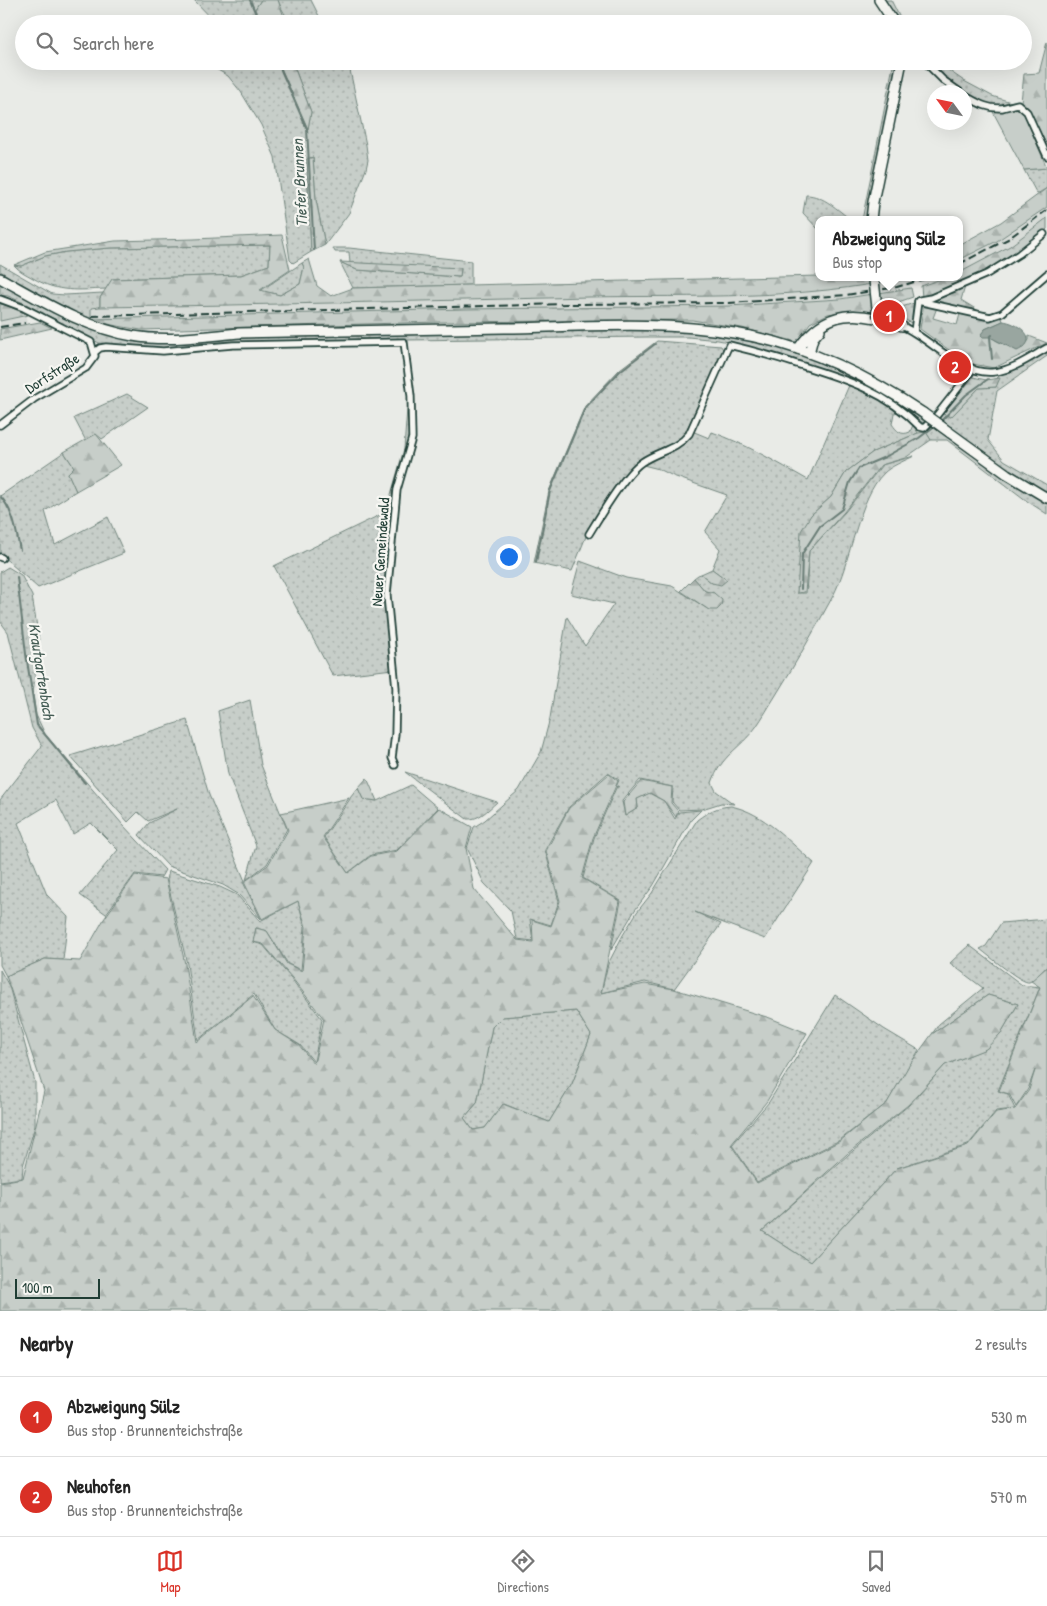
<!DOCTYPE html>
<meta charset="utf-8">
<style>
body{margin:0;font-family:"Patrick Hand",sans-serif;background:#f6f6f6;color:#222}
.compass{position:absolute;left:927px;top:85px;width:45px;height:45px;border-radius:50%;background:#fff;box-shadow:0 5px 20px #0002;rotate:303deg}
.scale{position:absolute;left:15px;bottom:12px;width:85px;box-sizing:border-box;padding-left:5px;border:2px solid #1f3d34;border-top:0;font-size:14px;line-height:18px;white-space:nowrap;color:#1f3d34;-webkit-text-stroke:4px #f6f6f2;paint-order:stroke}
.you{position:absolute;left:508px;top:556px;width:18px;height:18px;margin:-12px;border:4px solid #fff;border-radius:50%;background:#1a73e8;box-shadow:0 0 0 8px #1a73e833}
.badge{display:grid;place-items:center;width:32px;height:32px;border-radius:50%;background:#d93025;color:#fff;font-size:16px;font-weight:700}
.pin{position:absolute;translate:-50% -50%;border:2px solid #fff;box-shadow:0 1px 5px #0006}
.popup{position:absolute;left:815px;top:216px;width:148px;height:65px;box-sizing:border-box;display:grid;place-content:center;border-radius:10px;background:#fff;filter:drop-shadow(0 1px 4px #0005);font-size:16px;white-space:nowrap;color:#767676}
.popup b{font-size:19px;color:#222}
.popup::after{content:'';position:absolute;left:50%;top:100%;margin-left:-10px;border:10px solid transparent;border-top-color:#fff}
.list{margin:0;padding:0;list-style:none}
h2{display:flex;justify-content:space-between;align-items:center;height:65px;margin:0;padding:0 20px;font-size:21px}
h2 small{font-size:16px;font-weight:400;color:#767676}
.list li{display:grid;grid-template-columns:32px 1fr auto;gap:15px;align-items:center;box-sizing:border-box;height:80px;padding:0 20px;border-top:1px solid #e0e0e0}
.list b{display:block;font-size:19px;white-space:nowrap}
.list p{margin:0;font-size:16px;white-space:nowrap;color:#767676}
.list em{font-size:16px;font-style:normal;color:#767676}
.icon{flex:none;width:28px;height:28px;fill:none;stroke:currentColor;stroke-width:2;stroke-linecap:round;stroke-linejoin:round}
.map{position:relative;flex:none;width:1047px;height:1311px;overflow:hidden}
.search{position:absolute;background:#fff;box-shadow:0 5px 20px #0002;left:15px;right:15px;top:15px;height:55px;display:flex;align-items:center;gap:12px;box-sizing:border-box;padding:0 18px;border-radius:28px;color:#767676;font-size:19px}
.sheet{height:225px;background:#fff}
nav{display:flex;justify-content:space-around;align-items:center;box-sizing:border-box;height:70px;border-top:1px solid #e0e0e0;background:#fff;font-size:14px;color:#767676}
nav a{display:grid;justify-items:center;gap:2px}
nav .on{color:#d93025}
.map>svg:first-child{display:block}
</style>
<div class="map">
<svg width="1047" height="1311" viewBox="0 0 1047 1311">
<defs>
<pattern id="grass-dots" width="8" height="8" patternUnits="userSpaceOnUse" patternTransform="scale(1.25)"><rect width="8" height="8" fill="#c7cec9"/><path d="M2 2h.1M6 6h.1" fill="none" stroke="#aab2ad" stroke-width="1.8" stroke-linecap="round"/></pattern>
<pattern id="forest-firs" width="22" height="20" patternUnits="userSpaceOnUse" patternTransform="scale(1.25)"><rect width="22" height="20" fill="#c7cec9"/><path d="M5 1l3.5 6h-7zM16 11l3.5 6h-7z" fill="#aab2ad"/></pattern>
</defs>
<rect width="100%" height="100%" fill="#e9ebe7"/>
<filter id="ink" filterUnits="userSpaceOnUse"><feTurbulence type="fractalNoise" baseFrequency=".02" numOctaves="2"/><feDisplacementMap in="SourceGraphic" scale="10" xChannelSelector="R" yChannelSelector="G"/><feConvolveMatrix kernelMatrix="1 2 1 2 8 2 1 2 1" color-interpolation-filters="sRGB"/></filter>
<g filter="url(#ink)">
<!-- built -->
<g fill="#d8dcd8">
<path d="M1047,207V218L1038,225L1010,246L959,273V260L997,241Z"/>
<path d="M907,277L911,288L874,295L840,299L729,306L464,309L91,319V308L100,307L262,305L666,295L735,296L788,294L845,288Z"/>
<path d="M919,277H947L921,286Z"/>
<path d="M26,316L27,325L0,329V321Z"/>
</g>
<!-- grass -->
<g fill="url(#grass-dots)" stroke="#73867e">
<path d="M194,0H261L255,9L261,24H217Z"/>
<path d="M278,0H311L323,24C298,24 288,27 278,0Z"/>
<path d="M882,0H891L903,24H897Z"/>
<path d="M224,61H278L308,128L311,112L292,61H337L345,66V61H348L366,145L368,160L366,169L349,213L325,245L316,200L313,157L307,159L311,252L293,263L290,260L275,157L261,125L241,92L228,76L216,69Z"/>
<path d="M894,61H899L870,220H862Z"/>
<path d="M926,61H935L964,81L992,96L1014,103L1006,105L989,106L949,83Z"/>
<path d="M1047,168V188L1037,194L1024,170Z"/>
<path d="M806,195C823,195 838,210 851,220H819V230L803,213Z"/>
<path d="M270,245L269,265L241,275L113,279L106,289C78,290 58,293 33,278C26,274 19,271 14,265L21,266L45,256L66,252L110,248Z"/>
<path d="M333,248H349L471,261V285L353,288L340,262L357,270L460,277L461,269L350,263L349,252H335Z"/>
<path d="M302,263L304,267L300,284L280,295L260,291Z"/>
<path d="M0,264L52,294L65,295L103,293L100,298V307L91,308V319C59,308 29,289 0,271Z"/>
<path d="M0,284L78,325L105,334L136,342L167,343L220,337L306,334L663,329L728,336L786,350L850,373L892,397L925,422L923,423L884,395L860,382L744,345L718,340L688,337H647L406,340L329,341L186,349L140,348L99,343L26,304L8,296L0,295Z"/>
<path d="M657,341L721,346L724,351L683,437L675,445L639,460L587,534L572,571L534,563L549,491L585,406L620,369Z"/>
<path d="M1047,350V356L997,391L988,440L1004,460L1047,485V493L1006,469L944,423L938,431L1004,477L1047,503V514L1027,501L947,440H931L926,432L943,414L951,417L979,388L996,387L999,378L996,379L999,376Z"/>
<path d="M850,383L885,402L899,412L894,413L892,424C897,431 901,436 910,432L913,425L918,433L873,452L846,472L831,497L811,515L797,593H806L809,551L845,512L882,465L914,456C904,461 891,466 884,473C858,498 851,562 833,596C815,629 796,663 776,695C769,706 763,717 756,727C739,750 721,755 712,783L716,791L734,804L721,803L702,809L679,810L672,802L673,787L640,780L622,801L625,816L638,808L637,799L649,793L664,801L675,819L679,812L701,810L691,820L653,886L635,910L611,950L621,901L583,878L594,838L616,788L619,786L616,787L619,780L608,773L569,807L545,850L559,901L551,925L530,919L533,941L517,939L511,911L484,883L467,848L474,827L485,820L519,790L541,752L550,718L567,617L585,646L614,604L571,594L580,561L626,578L672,586L709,610L714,593L705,591L694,578L698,575L701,574L712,583L727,580L712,569L720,549L705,532L727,495L673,476L659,469L643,465C660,454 683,452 692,431L709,438L712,432C746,444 776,462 808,480Z"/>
<path d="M127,394L148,407L102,439L96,434L86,441L74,418Z"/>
<path d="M407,408L411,431L397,481L391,512L386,589L383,591L393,669L333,676L274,566L386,512L404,449Z"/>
<path d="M64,452L74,467L68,473L76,491L45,511L55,545L108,517L124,553L38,588L0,554V496Z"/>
<path d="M8,567L21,575L32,596L39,640L33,694L36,715L45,734L123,825L165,870L161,877L135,874L106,914L80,895L118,850L91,823L73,834L56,800L18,823L47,895L68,917L63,960L45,959L6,976L0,965V800L42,746L32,728L8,632L0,621V572Z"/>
<path d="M250,700L261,765L287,829L267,864L246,880L256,846L228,774L218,711Z"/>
<path d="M187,720L209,795L245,881L243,882L261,919L238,894L223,885L168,866L139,835L149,823L177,809L148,821L138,812L128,822L70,756Z"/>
<path d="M405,772L497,802C488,810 479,820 467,819Z"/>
<path d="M411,785L438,808L397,850L371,855L348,873L324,837L350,799V798L358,788L363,799L377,801Z"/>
<path d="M731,806C765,813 789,842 814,863L765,939L695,912L721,924L674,989L645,982L601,993L608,964L623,935L637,912L652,893L697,820C709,811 717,807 731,806Z"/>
<path d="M169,871L220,887L237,895L260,921L298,901L305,927L301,970L288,964L267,931L256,928L253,942L263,945L290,977L322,1019L314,1062L300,1045L275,1030L254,994L198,1040L187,964L167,880Z"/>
<path d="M1047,919V966C1043,970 1035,980 1029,982C1022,984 988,955 980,949L986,946L1001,923Z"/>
<path d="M969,945L1022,985L1040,987L998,1091L1008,1094L1015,1109L996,1111L968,1145L897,1168L810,1262L762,1231L848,1155L909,1105L945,1065L985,1049L1001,1033L1018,1004L988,995L932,1034L939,1024L983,988L950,963Z"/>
<path d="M0,970L9,986L35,1082V1126L23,1166L22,1178L0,1181Z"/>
<path d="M835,995L884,1029L919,1050L887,1103L840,1140L757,1182L732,1145L769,1102Z"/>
<path d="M576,1011L591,1035L572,1084L549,1122L504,1104L485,1128L473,1130L464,1118L477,1103L492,1027L501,1017Z"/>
</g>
<!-- forest -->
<g fill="url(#forest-firs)" stroke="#73867e" fill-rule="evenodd">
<path d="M261,0H278L283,14L296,24H261L255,9Z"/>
<path d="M1047,42V146L1029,109L1021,102L1024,74L1039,73Z"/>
<path d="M278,61H292L311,112L308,129Z"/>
<path d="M313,157L316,200L325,245L311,252L307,159Z"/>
<path d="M1047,188V207L997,241L959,260V245L1001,222Z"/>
<path d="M1047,218V229C1024,251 996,268 967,280L961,300L979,311L991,313L1002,318L1003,321L985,329C994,344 1007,345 1023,348L1029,340V336L1047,343L994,368L967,363L920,329L923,309L921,286L947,277H959V273L1010,246ZM939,302L955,307L960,314L957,325L933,318Z"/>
<path d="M282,235L290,270L260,290L280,295L300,284L304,267L302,263L309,259L317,286L331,296L353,288L819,276V277H907C802,301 695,295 588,297C425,301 263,305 100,307V298L112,279L241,275L269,265L270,245L110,248L66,252L45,256L21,266L14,265L45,252L115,241L194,239Z"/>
<path d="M340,262L461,268L460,277L357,270Z"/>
<path d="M911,288L913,297L869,312L853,310L828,314L810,323L797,342L742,328L692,320L439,322L141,330L112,325L91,319L464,309L729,306L840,299Z"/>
<path d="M914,303L913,324L904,319L884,313Z"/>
<path d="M0,304L6,305L28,315L0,321Z"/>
<path d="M40,322L52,328L0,340V329Z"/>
<path d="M973,377L986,380L1000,378L996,387L979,388L951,417L943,414Z"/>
<path d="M926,432L931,440L905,458L881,465L844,512L809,551L805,592L797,593L801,531L811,515L831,497L846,472L873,452L918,433Z"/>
<path d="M96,434L121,465L76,491L68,473L74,467L64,452Z"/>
<path d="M712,569L727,580L721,585L712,583L701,574Z"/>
<path d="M694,578L705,591L714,593L722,600L721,606L717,610H709L681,591Z"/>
<path d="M609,774L618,781L593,838L582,878L620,901L601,993L645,984L674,989L770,1018L807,1033L767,1101L731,1145L757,1183L840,1141L887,1103L908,1067L932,1034L988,995L1018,1004L1001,1033L986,1049L945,1065L908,1105L847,1154L762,1231L810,1262L897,1168L968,1146L996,1112L1015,1109L1029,1090L1035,1070L1028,1089L1016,1107L1009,1094L999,1091L1040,987L1031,981L1047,967V1311H0V1182L23,1178L44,1091L6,976L45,959L80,961L104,919L135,875L166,879L185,964L197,1042L253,996L275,1030L299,1045L314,1064L324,1019L292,978L263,944L253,942L256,928L267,931L287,964L302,971L306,927L298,901L262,919L244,882L268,865L288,830L281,813L349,798L323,837L348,873L371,856L397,851L439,808L472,827L466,848L474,889L517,940L533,942L532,920L551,926L560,901L546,851L569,808ZM576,1011L591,1035L572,1084L549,1122L503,1104L485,1128L473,1130L464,1118L477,1103L492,1027L502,1017Z"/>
<path d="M367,778L377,801L363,799L358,788Z"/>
<path d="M641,781L672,787L671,803L678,811L676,817L664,801L650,793L637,799L638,808L625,816L623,802Z"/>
</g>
<!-- pitch -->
<path fill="#c7cec9" stroke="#73867e" d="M1016,107L1023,111L1047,168L1024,170L992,110Z"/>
<!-- water -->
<path fill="#99a6a0" stroke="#687c75" d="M1003,321C1019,323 1042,340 1017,351L990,337H982L981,334L985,329Z"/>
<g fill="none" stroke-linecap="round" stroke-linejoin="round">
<!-- stream -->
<g stroke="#687c75" stroke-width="2">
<path d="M250,0L260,24"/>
<path d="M277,61L307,129L314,250"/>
<path d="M992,335L990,337L992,359"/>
<path d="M940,422L966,395L988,379"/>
<path d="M0,496C14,511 16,531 20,550"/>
<path d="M536,562L550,491L585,408L620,371L655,344"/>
<path d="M17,577L26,654L37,725L85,783"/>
<path d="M801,589L802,554L820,526L842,509L850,482L859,468L885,457L919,438L936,425"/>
</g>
<defs>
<g id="street">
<path d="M924,61L943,80L960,92"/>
<path d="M964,95C977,102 986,109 1002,108C1007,107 1012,105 1018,104L1027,112L1047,156"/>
<path d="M0,299L24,308L91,342L95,356L86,368L34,399L0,425"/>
<path d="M920,300L931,298L987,274L1019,254L1044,234"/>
<path d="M918,301L990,317L1002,313L1047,274"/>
<path d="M902,326C930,338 961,376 994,372C1013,370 1031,357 1047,348"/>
<path d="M914,332L918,301"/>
<path d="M95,352L100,348L106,347L163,351L233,345L404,342L411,396L412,438L397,490L387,595L396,688L395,734L392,758L395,765"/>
<path d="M589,534C600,516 625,473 642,462C658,451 676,450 689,434L729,345C755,351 779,358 803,366C848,380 886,392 920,427L924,428L937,415L970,373L972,368"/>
<path d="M0,557L2,558"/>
</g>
<g id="secondary">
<path d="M879,0L895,24"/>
<path d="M871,220L873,202L902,61"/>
<path d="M0,278C42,301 85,328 133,336C168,342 205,336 240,333C328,331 416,329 504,328C580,327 658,320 734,333C803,344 865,374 923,413"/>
<path d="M798,349C825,308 860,310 902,326"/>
<path d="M809,353L813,338L820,330"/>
<path d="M949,432L1007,474L1047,498"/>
</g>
</defs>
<!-- street casing -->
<use href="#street" stroke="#1f3d34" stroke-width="9"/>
<!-- secondary casing -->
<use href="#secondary" stroke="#1f3d34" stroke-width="12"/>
<!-- street -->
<use href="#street" stroke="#f6f6f2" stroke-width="5.5"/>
<!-- secondary -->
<use href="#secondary" stroke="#f6f6f2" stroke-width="9"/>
<!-- rail -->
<g stroke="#1f3d34" stroke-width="2" stroke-dasharray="8 4" stroke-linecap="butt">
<path d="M959,264L1008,239L1047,210"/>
<path d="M92,316L567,304L729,303L846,295L897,287L931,277"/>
<path d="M0,327L25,323"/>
</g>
<defs>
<g id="secondary-bridge">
<path d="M874,280L878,317"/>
<path d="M923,413L949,432"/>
</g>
</defs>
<!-- secondary-bridge casing -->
<use href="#secondary-bridge" stroke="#1f3d34" stroke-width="12" stroke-linecap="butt"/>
<!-- secondary-bridge -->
<use href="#secondary-bridge" stroke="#f6f6f2" stroke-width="9"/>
</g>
</g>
<g text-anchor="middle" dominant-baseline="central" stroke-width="4.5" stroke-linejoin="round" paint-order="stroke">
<!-- street labels -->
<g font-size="15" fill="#1f3d34" stroke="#f6f6f2">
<text transform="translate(52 373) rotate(-33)">Dorfstraße</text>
<text transform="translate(380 552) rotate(-86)">Neuer Gemeindewald</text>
</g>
<!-- water labels -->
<g font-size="16" font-style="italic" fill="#445c54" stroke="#f6f6f2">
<text transform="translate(299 183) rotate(-93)">Tiefer Brunnen</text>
<text transform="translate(42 671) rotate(81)">Krautgartenbach</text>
</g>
</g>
</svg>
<svg class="compass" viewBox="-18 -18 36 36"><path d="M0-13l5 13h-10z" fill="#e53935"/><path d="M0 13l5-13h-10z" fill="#767676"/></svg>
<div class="scale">100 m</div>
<div class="you"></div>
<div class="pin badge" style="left:889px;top:316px">1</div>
<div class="popup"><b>Abzweigung Sülz</b>Bus stop</div>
<div class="pin badge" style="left:955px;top:367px">2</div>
<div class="search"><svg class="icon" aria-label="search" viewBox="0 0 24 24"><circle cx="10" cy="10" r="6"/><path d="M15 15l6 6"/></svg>Search here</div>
</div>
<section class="sheet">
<h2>Nearby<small>2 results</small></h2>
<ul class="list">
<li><span class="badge">1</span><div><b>Abzweigung Sülz</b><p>Bus stop · Brunnenteichstraße</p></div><em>530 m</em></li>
<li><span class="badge">2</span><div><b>Neuhofen</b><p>Bus stop · Brunnenteichstraße</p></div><em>570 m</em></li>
</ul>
</section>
<nav>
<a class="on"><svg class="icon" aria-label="map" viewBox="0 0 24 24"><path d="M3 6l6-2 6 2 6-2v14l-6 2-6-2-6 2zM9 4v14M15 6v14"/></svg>Map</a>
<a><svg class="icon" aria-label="directions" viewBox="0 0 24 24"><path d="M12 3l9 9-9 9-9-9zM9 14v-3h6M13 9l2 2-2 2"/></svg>Directions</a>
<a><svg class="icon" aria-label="saved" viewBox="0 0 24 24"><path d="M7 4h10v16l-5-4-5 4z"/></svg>Saved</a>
</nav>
